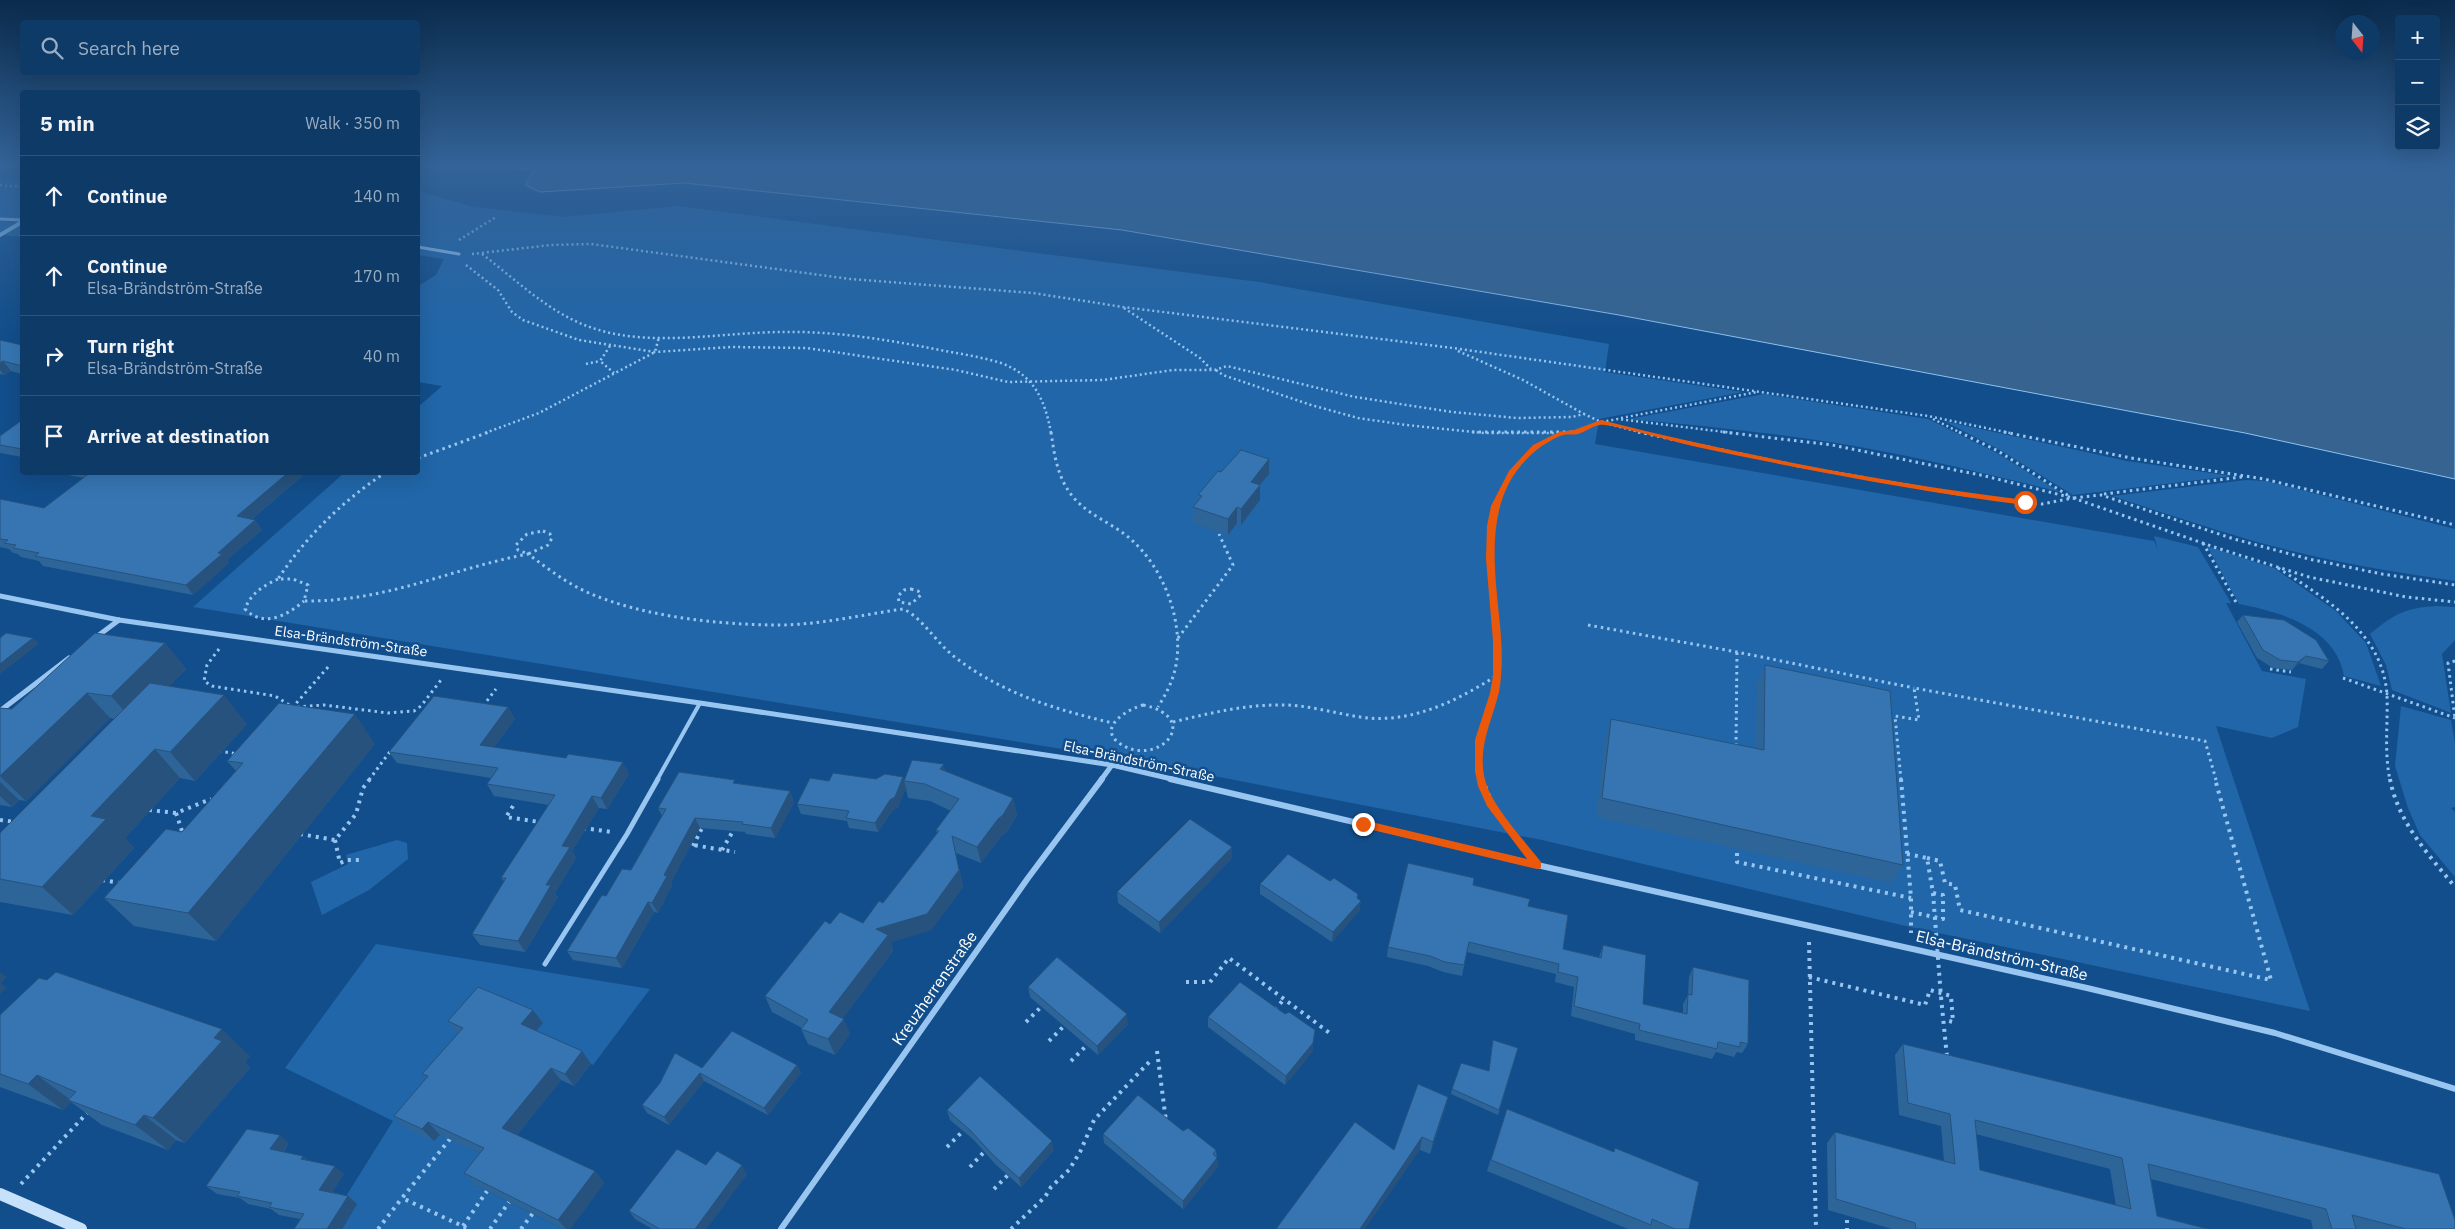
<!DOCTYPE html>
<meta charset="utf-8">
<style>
body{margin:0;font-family:"IBM Plex Sans",sans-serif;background:#1c4571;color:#f1f3f6}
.controls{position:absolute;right:15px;top:15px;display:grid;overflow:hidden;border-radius:5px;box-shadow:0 5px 20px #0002}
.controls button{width:45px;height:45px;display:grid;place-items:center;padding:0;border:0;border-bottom:1px solid #2e547c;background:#0e3a68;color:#f1f3f6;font:25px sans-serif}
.compass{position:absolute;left:2335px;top:15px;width:45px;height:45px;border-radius:50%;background:#0e3a68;box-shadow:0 5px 20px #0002;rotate:163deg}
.stop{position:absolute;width:15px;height:15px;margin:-11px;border:4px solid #ea580c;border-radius:50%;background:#fff}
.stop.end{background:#ea580c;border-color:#fff;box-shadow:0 1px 5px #0008}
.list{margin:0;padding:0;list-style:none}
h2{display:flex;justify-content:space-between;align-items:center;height:65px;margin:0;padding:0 20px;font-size:21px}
h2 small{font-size:16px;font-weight:400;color:#9badc0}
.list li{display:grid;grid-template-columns:32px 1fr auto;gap:15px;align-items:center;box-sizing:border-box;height:80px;padding:0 20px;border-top:1px solid #2e547c}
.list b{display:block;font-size:19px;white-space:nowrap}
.list p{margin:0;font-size:16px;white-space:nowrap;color:#9badc0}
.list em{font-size:16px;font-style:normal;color:#9badc0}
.icon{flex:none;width:28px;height:28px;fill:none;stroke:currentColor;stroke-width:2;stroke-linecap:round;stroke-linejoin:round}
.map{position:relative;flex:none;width:2455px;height:1229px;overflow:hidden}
.search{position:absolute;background:#0e3a68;box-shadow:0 5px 20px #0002;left:20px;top:20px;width:400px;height:55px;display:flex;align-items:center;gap:12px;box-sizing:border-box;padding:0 18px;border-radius:5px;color:#9badc0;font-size:19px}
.panel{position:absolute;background:#0e3a68;box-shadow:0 5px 20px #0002;left:20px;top:90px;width:400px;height:385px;border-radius:5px}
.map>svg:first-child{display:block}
</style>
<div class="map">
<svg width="2455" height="1229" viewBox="0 0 2455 1229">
<rect width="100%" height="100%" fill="#124e8b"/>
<!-- green -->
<g fill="#2166a8">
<path d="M0,179L22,180V237L0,235Z"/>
<path d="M418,191L474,207L563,217L678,206L1259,282L1609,344L1605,372L1743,392L1599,419L1595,444L2154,541L2158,550L2154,536L2198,547L2231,603H2226L2262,671L2306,679L2298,727L2272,738L2216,726L2310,1011L1910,927L1542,840L1142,762L193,607L344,473L418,472V407L442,386L418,382V286L436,275L444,259L418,255Z"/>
<path d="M1764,394L1928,419L1997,453L2060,492C1984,473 1907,454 1830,442C1763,432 1696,425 1629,419Z"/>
<path d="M1944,421L2127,461L2232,476L2073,495L2000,450Z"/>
<path d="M2246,480L2266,481L2455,529V581C2406,574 2357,566 2309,555C2242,540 2177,517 2112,496Z"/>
<path d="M2207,546L2274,568L2336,611L2366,643L2381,686L2344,676C2336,628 2281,612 2239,604Z"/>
<path d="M2436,606L2455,607V640L2442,654L2451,713L2392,690L2386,665L2370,634C2394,614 2405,608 2436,606Z"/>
<path d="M2401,706L2451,720L2455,743V807L2451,808L2455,812V877L2420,835L2408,808L2395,766Z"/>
<path d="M397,840L407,843L408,859L369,890L322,915L311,882L348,864L346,855Z"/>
<path d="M376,944L650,989L593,1065L578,1058L526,1042L542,1023L440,1134L495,1160L475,1185L563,1229H342L357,1204L343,1201L393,1121L285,1068Z"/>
</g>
<!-- water -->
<path fill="#366390" stroke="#8bc2f4" d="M463,165H2455V479L2245,433L1619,315L1122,230L684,183L540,192L525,185L534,170Z"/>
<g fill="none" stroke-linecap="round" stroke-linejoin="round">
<!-- path-far2 -->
<g stroke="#99c6f1" stroke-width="2.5" stroke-dasharray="2 3" stroke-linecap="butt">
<path d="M0,185L22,187"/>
<path d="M459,240L496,217"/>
<path d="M472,254L551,245L591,244L850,279L1033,293L1123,307L1453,348L1928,416L2010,433"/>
<path d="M482,254C519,282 553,317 599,330C655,347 725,332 784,332C833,331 882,339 930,348C954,353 978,356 1001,363C1034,375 1045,400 1051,433"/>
<path d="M466,265L498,290L512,312L523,320L579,340L655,352L731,347L807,348L956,370L1008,382L1103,380L1173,370H1215L1227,366L1355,397L1452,412L1517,418L1572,417L1584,414L1601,422L1618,419L1733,433"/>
<path d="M1124,308L1200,358L1211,369"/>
<path d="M610,346L600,361L614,373"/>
<path d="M1458,351L1523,380L1584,414"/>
<path d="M586,364L600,361"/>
<path d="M1216,370L1223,375L1311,405L1358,418L1406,425L1484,433H1562L1575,432L1601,422L1643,433"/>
<path d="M1621,418L1757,392"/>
<path d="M1933,419L1961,433"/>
<path d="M485,433L539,413L655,352L659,337"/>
</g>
<!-- path-far1 -->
<g stroke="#99c6f1" stroke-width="3" stroke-dasharray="2.5 4" stroke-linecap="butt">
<path d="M1051,432C1054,453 1057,475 1070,493C1084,513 1108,521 1127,536C1163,565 1184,620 1176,665C1173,681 1166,694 1158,707"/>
<path d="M1472,432H1576"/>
<path d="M1638,432L1803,467L1958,494L2042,504L2073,498L2214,547L2309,577L2406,597L2455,602"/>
<path d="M1723,432L1832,445L1985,476L2073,498L2101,495L2234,539L2309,559L2382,574L2455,585"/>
<path d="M1959,432L1998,451L2069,496"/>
<path d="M2004,432L2131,458L2264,479L2455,525"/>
<path d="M418,458L489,432"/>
<path d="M386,472C343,501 307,535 278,579H293L308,585L304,601C386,602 450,569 528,554C547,568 566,583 589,593C642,616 713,624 771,625C815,626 860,615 903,609C922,617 937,644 956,658C1002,693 1056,710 1113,723"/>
<path d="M2104,494L2242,477"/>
<path d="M543,531L550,534L552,538L548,545L528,554L518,550L516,545L527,534Z"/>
<path d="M2203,543L2237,604"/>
<path d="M2278,568C2325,598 2384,633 2387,696C2388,724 2384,752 2390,780"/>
<path d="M278,579C263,586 251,593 245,609C264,628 286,616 304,601"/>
<path d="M911,589L918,591L921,595L911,604L899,602L898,596L904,590Z"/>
<path d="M1588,625L1737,652L1914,688"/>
<path d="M1178,638L1233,565L1219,534"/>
<path d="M219,649L207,665L204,681L212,686L275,696L291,706"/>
<path d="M2455,661L2448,663L2455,718"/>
<path d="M2270,669L2291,672"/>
<path d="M2343,678L2455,718"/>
<path d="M1143,705C1205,718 1157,770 1119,743C1097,727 1128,709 1143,705Z"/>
<path d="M483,706L496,689"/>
<path d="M297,707L324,705L388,713L414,711L421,706L441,680"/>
<path d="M292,708L329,666"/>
<path d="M1173,722C1210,713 1247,704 1286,705C1314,706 1340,715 1368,718C1415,722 1458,700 1496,676"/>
<path d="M1736,746L1737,652"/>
<path d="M219,751L238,754"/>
<path d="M369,780L391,750"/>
<path d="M1482,780C1469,743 1492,713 1496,677C1504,600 1461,501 1538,446C1545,441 1553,437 1561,433"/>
<path d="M1901,780L1895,716L1919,720L1914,688L2205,741L2216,780"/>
</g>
<!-- path -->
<g stroke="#99c6f1" stroke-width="4" stroke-dasharray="3 5" stroke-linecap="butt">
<path d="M1482,779L1493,805L1521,845"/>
<path d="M1901,779L1911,898V933"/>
<path d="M2390,779C2398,822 2428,854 2455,887"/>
<path d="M513,806L506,817L540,822"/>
<path d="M149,810L176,813"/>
<path d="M0,820L16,822"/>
<path d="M583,828L612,832"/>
<path d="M182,831L176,813L211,799"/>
<path d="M300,834L335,840L356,814L363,788L370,779"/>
<path d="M335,840L340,863L347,860H360"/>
<path d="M687,844L735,852"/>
<path d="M1737,845V862L1911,898"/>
<path d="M693,846L703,826"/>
<path d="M722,850L733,831"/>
<path d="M1907,854L1927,858L1933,893L1943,895V919L1911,912"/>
<path d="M1927,858L1940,861L1945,883L1955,885L1960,910L2271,980L2215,779"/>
<path d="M102,880L120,883"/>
<path d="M1809,942L1816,1229"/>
<path d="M1809,977L1925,1005L1930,990L1951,996L1953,1022L1945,1020"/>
<path d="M1186,982H1210L1229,958L1331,1034"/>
<path d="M1941,997L1947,1057"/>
<path d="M1275,1010L1284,999"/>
<path d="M1026,1022L1042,1006"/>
<path d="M1049,1041L1064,1026"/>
<path d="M1157,1051L1166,1121"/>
<path d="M1071,1061L1086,1046"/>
<path d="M450,1139L402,1198L469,1229"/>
<path d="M947,1147L963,1131"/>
<path d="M970,1167L984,1152"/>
<path d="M21,1184L88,1112"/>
<path d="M994,1189L1008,1175"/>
<path d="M1847,1212V1229"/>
<path d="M463,1226L487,1191"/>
<path d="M378,1229L402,1198"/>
<path d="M490,1229L509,1202"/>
<path d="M521,1229L533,1213"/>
<path d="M1011,1229L1045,1197L1051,1187L1069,1170L1080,1152L1094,1120L1152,1059"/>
</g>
<!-- lane-far2 -->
<g stroke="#99c6f1" stroke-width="3">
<path d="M0,219L22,220"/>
<path d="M418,247L459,254"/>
</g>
<!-- lane-far1 -->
<path stroke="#99c6f1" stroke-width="4" d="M657,780L700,703"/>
<!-- lane -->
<path stroke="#99c6f1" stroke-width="5" d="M545,964L627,834L658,779"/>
<!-- street-far2 -->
<path stroke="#99c6f1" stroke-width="4" d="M0,235L22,222"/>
<!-- street-far1 -->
<g stroke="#99c6f1" stroke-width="5">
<path d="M0,596L119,620L700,703L1112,765L1176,780"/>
<path d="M95,638L119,620"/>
<path d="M0,711L69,658"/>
<path d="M1101,780L1112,765"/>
</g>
<!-- street -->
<g stroke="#99c6f1" stroke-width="6">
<path d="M1170,779L1537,865L2087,988L2275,1033L2455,1089"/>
<path d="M781,1229L1028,878L1102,779"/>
</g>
<!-- secondary -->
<path stroke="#c7e1fb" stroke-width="12" d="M0,1194L81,1229"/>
<!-- path-bridge -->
<path stroke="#99c6f1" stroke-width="4" stroke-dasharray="3 5" stroke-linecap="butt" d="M1933,893L1941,997"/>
</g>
<!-- wall -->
<g fill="#2e6599" fill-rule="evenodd">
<path d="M0,340L22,345V374L11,371L4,375L0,374Z"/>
<path d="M22,420V457L0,453V436Z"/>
<path d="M1269,459V474L1260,485V500L1241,525L1237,523L1228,535L1193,523V507L1198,500V495L1221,472Z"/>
<path d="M66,472H307L252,519L255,520L262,530L227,560L229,563L193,595L43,566L39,561L21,557L18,554L13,553L9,549L0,547V499L44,508L84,478L68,475Z"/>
<path d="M2243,615L2329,661L2322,669L2299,663L2292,670L2273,668L2257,658L2237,622Z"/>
<path d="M165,643L186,669L169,686L247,724L195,781L180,778L125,838L134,848L73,915L0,902V833L115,719L110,718L26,801L19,800L12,807L0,805V708L12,709Z"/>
<path d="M1765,665L1903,865L1891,883L1596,817L1605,738L1611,719L1756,749L1757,684Z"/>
<path d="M508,707L515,719L494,747L629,774L607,809L599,808L572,851L576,858L555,893L558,897L525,952L480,945L472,934L504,881L501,878L549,805L494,796L487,784L491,778L397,763L389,752Z"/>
<path d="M375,744L216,941L134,926L104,898L182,832L236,771L227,761Z"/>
<path d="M945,771L1013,798L1017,815L1007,832L1001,836L981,863L956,853L963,887L931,930L891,942L893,951L843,1018L850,1034L835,1055L808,1044L801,1029L802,1028L772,1012L765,996L830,924L863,923L883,903L937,833L936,830L951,811L930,801L908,798L906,788L898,807L893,810L878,832L849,828L847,821L801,814L797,804L829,781L876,779L904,780Z"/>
<path d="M736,783L790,791L794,802L775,838L746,834L745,832L700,828L671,882L672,885L658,913L654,912L622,968L573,960L567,951L606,896L631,870L662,816L658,808Z"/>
<path d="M1232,858L1160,933L1118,903L1117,892Z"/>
<path d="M1330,881L1358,894V899L1361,901L1359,911L1332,942L1260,894V884Z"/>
<path d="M1473,885L1528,906L1563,949L1599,957L1603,945L1643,1004L1683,1013V1004L1688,995L1689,977L1693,967L1748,1044L1742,1053L1737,1052L1734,1057L1716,1052L1712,1059L1635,1040V1034L1571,1016L1574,987L1555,982L1556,974L1467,952L1462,976L1443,972L1428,966L1387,957L1388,947Z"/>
<path d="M1028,987L1128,1024L1098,1055L1030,997Z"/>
<path d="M533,1010L543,1023L536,1031L591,1064L574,1086L561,1080L517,1135L595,1171L604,1183L570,1229H563L475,1185L464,1173L480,1153L440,1135L434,1141L406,1128L394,1116L426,1078L422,1074L458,1033L448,1021Z"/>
<path d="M1285,1014L1315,1030L1312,1052L1285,1085L1208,1027V1017Z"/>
<path d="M0,1015L250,1056L245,1062L250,1068L185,1143L176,1140L168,1150L102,1125L71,1102L63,1110L0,1087Z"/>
<path d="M1493,1040L1518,1048L1498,1115L1451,1094L1452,1089L1489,1070L1492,1045Z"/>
<path d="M1903,1044L2455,1229H2313L2311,1220L2151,1179L2157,1216L2208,1229H1892L1828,1210L1827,1143L1835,1132L1944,1161L1941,1126L1899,1115L1895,1055ZM1976,1134L2110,1169L2116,1206L1980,1170Z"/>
<path d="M797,1065L801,1073L768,1115L704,1081L669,1125L647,1113L642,1105L702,1068Z"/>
<path d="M1448,1097L1445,1109L1430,1154L1420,1150H1394Z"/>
<path d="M1507,1109L1614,1152L1615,1148L1689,1229H1628L1487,1171Z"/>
<path d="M947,1110L1054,1150L1021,1187L995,1164L974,1140L950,1120Z"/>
<path d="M1103,1134L1216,1150L1218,1167L1183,1209L1104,1143Z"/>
<path d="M289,1143L284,1152L303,1156L309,1161L344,1174L332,1192L348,1196L357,1204L300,1219L279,1215L271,1209L248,1204L240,1198L217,1194L206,1186Z"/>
<path d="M706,1165L747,1174L706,1229H652L635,1219L629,1211Z"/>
</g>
<!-- shaded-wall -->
<g fill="#26527d">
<path d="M3,361L11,371L4,375L0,370V363Z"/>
<path d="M1269,459V474L1260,485V500L1241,525V509L1251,482Z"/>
<path d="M289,472H307L243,526L237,516Z"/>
<path d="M1237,507V523L1228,535V519Z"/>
<path d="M255,520L262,530L227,560L229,563L193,595L186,585L218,553Z"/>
<path d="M33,638L39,644L0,674V664Z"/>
<path d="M165,643L186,669L134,722L111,696Z"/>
<path d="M2306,656L2292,670L2298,662Z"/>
<path d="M87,693L110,718L26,801L0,776Z"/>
<path d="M224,695L247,724L195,781L170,752Z"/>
<path d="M508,707L515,719L487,756L480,745Z"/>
<path d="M355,714L375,744L216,941L188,913Z"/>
<path d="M155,749L180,778L125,838L134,848L73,915L42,887L91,816Z"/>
<path d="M623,762L629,774L607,809L601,798Z"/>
<path d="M944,764L948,781L940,769Z"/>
<path d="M903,777L905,781H904L906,788L898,807L893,810L878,832L875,823Z"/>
<path d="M0,782L19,800L12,807L0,796Z"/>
<path d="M790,791L794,802L775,838L771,828Z"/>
<path d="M592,796L599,808L572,851L576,858L555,893L558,897L525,952L518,941L546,885L562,846Z"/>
<path d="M1013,798L1017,815L1007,832L1001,836L981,863L977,847Z"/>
<path d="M695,818L700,828L671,882L672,885L658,913L652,903L664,875Z"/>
<path d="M952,836L963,887L931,930L891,942L893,951L836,1028L829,1012L876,929Z"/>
<path d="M1232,847V858L1160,933L1159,922Z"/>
<path d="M1358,894L1357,905L1361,901L1359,911L1332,942L1333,932L1357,898Z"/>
<path d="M648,902L654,912L622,968L616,958Z"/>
<path d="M0,972L7,977L1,983L7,988L0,994Z"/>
<path d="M533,1010L543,1023L531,1037L521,1024Z"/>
<path d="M1127,1014L1128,1024L1098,1055L1097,1046Z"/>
<path d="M844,1019L850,1034L835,1055L828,1039Z"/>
<path d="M222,1029L250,1056L245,1062L250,1068L185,1143L153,1118L214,1038Z"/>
<path d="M1315,1030L1312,1052L1285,1085L1286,1076Z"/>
<path d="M582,1051L591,1064L574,1086L565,1074Z"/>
<path d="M797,1065L801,1073L768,1115L764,1108Z"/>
<path d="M551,1068L561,1080L513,1140L502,1128Z"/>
<path d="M700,1073L704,1081L669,1125L664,1117Z"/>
<path d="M37,1075L72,1101L68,1100L71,1102L63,1110L28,1084Z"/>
<path d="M1448,1097L1445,1109L1430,1154L1433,1142Z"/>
<path d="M144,1115L176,1140L168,1150L135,1125Z"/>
<path d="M428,1122L440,1135L434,1141L422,1129Z"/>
<path d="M280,1135L289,1143L280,1157L270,1149Z"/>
<path d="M1422,1137L1420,1150L1365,1229H1360Z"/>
<path d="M1052,1141L1054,1150L1021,1187L1019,1178Z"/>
<path d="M303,1156L313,1164L301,1159Z"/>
<path d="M1217,1158L1218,1167L1183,1209V1201Z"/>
<path d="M742,1165L747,1174L706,1229H695Z"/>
<path d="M335,1166L344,1174L329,1198L319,1190Z"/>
<path d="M595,1171L604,1183L570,1229H566L558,1220Z"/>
<path d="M348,1196L357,1204L342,1229H327Z"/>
</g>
<!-- building -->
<g fill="#3675b2" stroke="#26527d" fill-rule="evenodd">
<path d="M0,340L22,345V366L3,361L0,363Z"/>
<path d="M22,420V449L0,445V436Z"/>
<path d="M1241,450L1269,459L1251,482L1260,485L1241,509L1237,507L1228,519L1193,507L1202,496L1198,495L1218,471L1221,472Z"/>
<path d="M91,472H289L237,516L255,520L218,553L222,554L186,585L35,556L39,553L13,548L16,545L4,543L8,540L0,539V499L44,508Z"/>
<path d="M2243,615L2284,620L2316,640L2329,661L2306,656L2298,662L2280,660L2263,650Z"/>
<path d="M6,633L33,638L0,664V638Z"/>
<path d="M95,633L165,643L111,696L87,693L0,776V708L12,709Z"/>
<path d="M1765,665L1890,691L1903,865L1602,798L1611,719L1764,750Z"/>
<path d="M150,683L224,695L170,752L155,749L91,816L106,819L42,887L0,879V833Z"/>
<path d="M434,696L508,707L480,745L566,758L568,754L623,762L601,798L592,796L562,846L570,847L546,885H551L518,941L472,934L506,878H501L555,795L487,784L498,768L389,752Z"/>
<path d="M279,703L355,714L188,913L104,898L166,829L182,832L243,763L227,761Z"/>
<path d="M912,760L944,764L940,769L1013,798L1003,815L998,819L977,847L952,836L959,870L927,914L876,929L888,935L829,1012L844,1019L828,1039L801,1029L808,1020L765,996L825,921L830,924L840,912L863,923L879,901L883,903L939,831L936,830L959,799L925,784L904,781Z"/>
<path d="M679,772L735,780L733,783L790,791L771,828L742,824L743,822L695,818L664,875L667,876L652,903L648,902L616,958L567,951L602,895L606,896L622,869L631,870L666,809L658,808Z"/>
<path d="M833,773L876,779L885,774L903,777L895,797L890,800L875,823L846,818L849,811L797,804L810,778L829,781Z"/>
<path d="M1190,819L1232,847L1159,922L1117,892Z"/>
<path d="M1288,854L1330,881L1334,878L1358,894L1357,898L1361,901L1333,932L1260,884Z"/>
<path d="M1408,863L1474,878L1473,885L1530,899L1528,906L1568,915L1563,949L1601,958L1603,945L1646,955L1643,1004L1687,1014L1688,994L1692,995L1693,967L1749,980L1748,1044L1740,1042V1047L1718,1042L1717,1049L1639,1030L1640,1024L1574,1006L1578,977L1558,972L1559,964L1469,942L1464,965L1445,962L1430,956L1388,947Z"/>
<path d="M1057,957L1127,1014L1097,1046L1028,987Z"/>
<path d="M56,972L222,1029L214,1038L222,1041L153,1118L144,1115L135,1125L68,1100L76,1092L37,1075L28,1084L0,1074V1015L39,978L47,980Z"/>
<path d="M1240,982L1285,1014L1289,1012L1315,1030L1313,1043L1286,1076L1208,1017Z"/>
<path d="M478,987L533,1010L521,1024L582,1051L565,1074L551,1068L502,1128L595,1171L558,1220L464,1173L484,1148L428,1122L422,1129L394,1116L428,1076L422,1074L463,1028L448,1021Z"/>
<path d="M732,1031L797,1065L764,1108L700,1073L664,1117L642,1105L660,1083L675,1053L702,1068Z"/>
<path d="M1493,1040L1518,1048L1499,1110L1452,1089L1461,1063L1489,1071Z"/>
<path d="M1903,1044L2439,1174L2455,1220V1229H2406L2352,1215L2356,1229H2332L2326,1209L2148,1164L2157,1216L2208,1229H1916L1915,1223L1836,1199L1835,1132L1955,1164L1950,1114L1908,1103ZM1975,1120L2122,1158L2131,1209L1980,1170Z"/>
<path d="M980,1076L1052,1141L1019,1178L993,1155L971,1131L947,1110Z"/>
<path d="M1418,1084L1448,1097L1433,1142L1422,1137L1360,1229H1276L1355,1122L1394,1150Z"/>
<path d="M1138,1095L1183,1131L1188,1128L1216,1150L1213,1154L1217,1158L1183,1201L1103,1134Z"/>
<path d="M1507,1109L1614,1152L1615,1148L1699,1182L1689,1229H1675L1652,1219L1651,1225L1491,1160Z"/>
<path d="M247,1129L280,1135L270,1149L303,1156L301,1159L335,1166L319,1190L348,1196L327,1229H294L304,1214L269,1207L272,1203L237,1196L240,1192L206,1186Z"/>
<path d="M677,1149L706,1165L717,1151L742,1165L695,1229H658V1228L629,1211Z"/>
</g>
<!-- sky -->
<linearGradient id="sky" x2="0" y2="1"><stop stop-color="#0a2b4c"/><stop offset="0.49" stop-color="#336398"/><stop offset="1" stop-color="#336398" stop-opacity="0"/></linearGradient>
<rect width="2455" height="337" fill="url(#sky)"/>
<!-- route -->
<path fill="#ea580c" d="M1601,420C1740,455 1882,482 2025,500L2029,502L2025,505C1915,491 1806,470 1697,447C1681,444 1609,423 1600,425C1592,426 1585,432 1578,434C1573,435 1568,434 1563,435C1556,437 1544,444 1538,449C1482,492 1494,563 1500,625C1502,647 1503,670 1499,692C1491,725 1474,753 1488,789C1500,815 1523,839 1541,862V868L1537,869L1360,827V822L1363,820L1527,859L1487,806L1478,786L1475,771V740L1490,693L1493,676V641L1486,559L1487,526L1491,506L1509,471L1533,445L1559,432L1574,430Z"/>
<g text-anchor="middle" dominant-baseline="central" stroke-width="5" stroke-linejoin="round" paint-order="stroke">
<!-- street labels -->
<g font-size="14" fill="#fff" stroke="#124e8b">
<text transform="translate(351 641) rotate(8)">Elsa-Brändström-Straße</text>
<text transform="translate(1139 761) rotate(12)">Elsa-Brändström-Straße</text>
</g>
<!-- near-street labels -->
<g font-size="16" fill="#fff" stroke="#124e8b">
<text transform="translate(2002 955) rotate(13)">Elsa-Brändström-Straße</text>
<text transform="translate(934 988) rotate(-55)">Kreuzherrenstraße</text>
</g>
</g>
</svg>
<div class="controls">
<button>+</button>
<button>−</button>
<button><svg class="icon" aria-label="layers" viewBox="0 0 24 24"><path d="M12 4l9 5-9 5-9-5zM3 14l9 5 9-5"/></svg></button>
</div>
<svg class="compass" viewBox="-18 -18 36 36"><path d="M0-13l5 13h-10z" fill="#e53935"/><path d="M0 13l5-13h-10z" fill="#9badc0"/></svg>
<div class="stop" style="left:2025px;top:502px"></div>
<div class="stop end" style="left:1363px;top:824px"></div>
<div class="search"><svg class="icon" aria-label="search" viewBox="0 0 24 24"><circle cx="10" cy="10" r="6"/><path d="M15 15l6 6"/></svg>Search here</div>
<section class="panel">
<h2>5 min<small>Walk · 350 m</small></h2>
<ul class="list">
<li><svg class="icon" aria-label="ahead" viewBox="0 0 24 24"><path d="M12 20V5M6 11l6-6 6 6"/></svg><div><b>Continue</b></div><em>140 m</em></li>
<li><svg class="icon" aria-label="ahead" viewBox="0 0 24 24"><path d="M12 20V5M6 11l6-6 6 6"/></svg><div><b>Continue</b><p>Elsa-Brändström-Straße</p></div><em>170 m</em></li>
<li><svg class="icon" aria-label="right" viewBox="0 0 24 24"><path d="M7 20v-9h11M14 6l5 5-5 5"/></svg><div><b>Turn right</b><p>Elsa-Brändström-Straße</p></div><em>40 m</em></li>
<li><svg class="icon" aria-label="arrive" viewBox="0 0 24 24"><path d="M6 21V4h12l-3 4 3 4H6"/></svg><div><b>Arrive at destination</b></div></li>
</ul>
</section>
</div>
